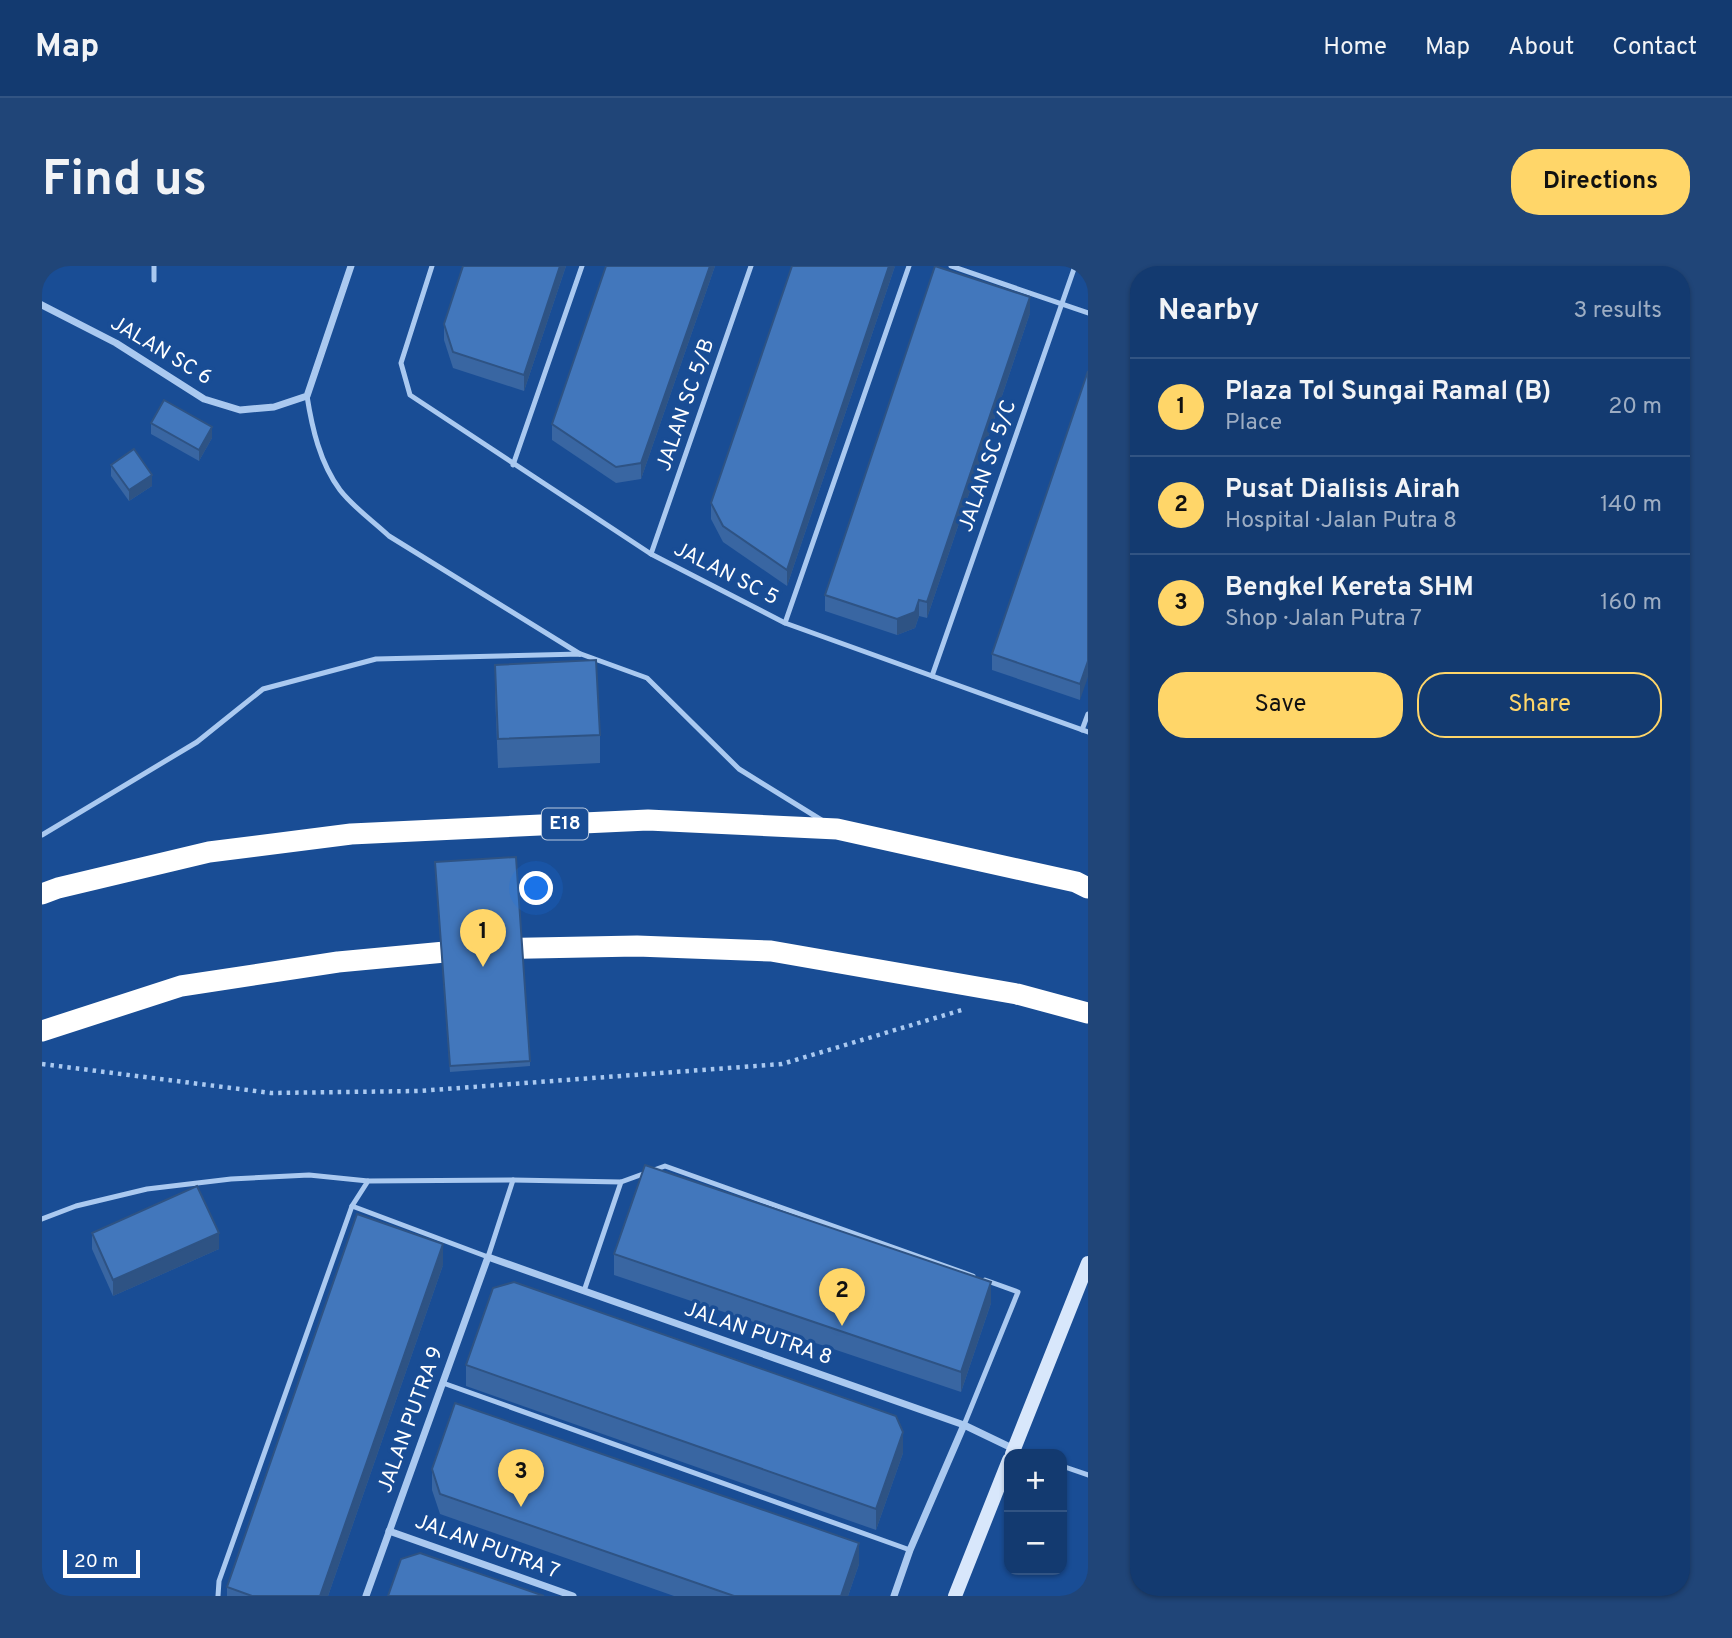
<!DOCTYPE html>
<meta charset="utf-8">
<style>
body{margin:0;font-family:Overpass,sans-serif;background:#204578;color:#f1f3f6}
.controls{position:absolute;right:21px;bottom:21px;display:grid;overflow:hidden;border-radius:14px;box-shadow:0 2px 5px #0004}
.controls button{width:63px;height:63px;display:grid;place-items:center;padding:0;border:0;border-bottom:2px solid #325483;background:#133a70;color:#f1f3f6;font:35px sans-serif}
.scale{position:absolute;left:21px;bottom:18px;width:77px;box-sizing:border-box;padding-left:7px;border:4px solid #fff;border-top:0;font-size:19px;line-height:24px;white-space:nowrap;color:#fff;-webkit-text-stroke:5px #194d95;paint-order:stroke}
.you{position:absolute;left:495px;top:623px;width:24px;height:24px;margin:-18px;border:5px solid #fff;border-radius:50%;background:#1a73e8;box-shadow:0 0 0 10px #1a73e833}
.badge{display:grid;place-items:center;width:46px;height:46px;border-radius:50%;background:#ffd669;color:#111;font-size:23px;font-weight:700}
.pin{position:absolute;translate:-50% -58px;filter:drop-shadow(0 2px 4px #0008)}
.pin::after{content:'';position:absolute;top:37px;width:24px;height:21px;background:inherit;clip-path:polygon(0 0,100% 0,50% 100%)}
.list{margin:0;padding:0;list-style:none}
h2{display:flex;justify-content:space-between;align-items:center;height:91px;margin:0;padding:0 28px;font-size:30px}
h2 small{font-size:23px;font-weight:400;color:#9dadc3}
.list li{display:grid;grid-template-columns:46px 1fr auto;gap:21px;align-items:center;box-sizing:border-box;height:98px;padding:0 28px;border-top:2px solid #325483}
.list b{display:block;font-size:26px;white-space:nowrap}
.list p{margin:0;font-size:23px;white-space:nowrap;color:#9dadc3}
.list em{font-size:23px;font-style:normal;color:#9dadc3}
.actions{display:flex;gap:14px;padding:21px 28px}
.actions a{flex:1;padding:16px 0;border:2px solid #ffd669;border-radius:28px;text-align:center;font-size:24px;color:#ffd669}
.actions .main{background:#ffd669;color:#111}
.map{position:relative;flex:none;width:1046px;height:1330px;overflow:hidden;border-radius:28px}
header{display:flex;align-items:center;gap:42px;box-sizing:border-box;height:98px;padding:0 35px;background:#133a70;border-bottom:2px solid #325483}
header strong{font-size:33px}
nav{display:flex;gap:38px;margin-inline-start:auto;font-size:24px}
.intro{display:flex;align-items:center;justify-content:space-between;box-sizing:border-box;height:168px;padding:0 42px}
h1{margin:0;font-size:49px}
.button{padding:18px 32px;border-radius:28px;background:#ffd669;color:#111;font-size:24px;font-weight:700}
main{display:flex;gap:42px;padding:0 42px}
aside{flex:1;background:#133a70;border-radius:28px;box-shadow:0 2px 5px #0004}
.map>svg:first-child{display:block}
</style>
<header>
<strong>Map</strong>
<nav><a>Home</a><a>Map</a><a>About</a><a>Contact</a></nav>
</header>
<div class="intro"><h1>Find us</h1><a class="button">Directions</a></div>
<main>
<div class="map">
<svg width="1046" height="1330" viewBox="0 0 1046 1330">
<rect width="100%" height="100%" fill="#194d95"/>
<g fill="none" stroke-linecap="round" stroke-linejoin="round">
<!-- path -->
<path stroke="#aac9f0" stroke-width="4.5" stroke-dasharray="3.5 5" stroke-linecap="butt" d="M0,798L229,827L376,825L740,798L923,743"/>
<!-- lane -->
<g stroke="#aac9f0" stroke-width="5">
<path d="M390,0L359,97L368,129L609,288L743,357L1046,466"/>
<path d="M909,0L1046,47"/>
<path d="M112,14V0"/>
<path d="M265,130C270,162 278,197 298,224C311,241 331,255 347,270L538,388"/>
<path d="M471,199L540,0"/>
<path d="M609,288L709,0"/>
<path d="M743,357L867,0"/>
<path d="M890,410L1033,0"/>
<path d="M1040,464L1046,448"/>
<path d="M0,569L155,476L221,423L334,393L539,388L605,412L697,503L781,555"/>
<path d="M579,916L623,900L931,1010"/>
<path d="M310,940L446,991L471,914"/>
<path d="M0,953L34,940L105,923L189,913L267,909L326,915"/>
<path d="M401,1117L868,1284"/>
<path d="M922,1159L976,1026L943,1014"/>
<path d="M975,1184L986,1188"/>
<path d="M1020,1200L1046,1209"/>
<path d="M176,1330L177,1315L310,940L326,915L471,914L579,916L542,1025"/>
</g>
<!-- street -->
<g stroke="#aac9f0" stroke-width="7">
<path d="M0,39L74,77L162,133L198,144L232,141L265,130L309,0"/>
<path d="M347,1265L531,1330"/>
<path d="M324,1330L446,991L922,1159L972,1183"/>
<path d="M852,1330L868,1284L922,1159"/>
</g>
<!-- secondary -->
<g stroke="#d8e7fb" stroke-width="14">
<path d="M970,1188L1046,997"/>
<path d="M913,1330L967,1194"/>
</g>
<!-- highway -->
<g stroke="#fff" stroke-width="21">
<path d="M0,628L16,622L167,586L309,568L606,554L795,563L1034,616L1046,622"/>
<path d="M0,765L139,720L296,696L435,683L595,680L729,685L975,728L1046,747"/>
</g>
</g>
<!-- wall -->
<g fill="#3966a2">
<path d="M421,0H524L482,125L411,102L402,74V58Z"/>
<path d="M564,0H673L599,213L574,217L510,174V158Z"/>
<path d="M853,0L745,320L681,276L669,253V237Z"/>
<path d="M988,47L885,352L877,350L873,362L855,369L783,345V329Z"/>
<path d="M1046,105L1038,434L950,404V388Z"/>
<path d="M109,157L170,172L157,195L109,168Z"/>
<path d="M69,199L110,220L87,235L69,210Z"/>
<path d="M453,399L558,469V497L456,502L453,428Z"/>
<path d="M393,602L488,795V800L408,806Z"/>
<path d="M50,967L177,983L71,1030L50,983Z"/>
<path d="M572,988L949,1037L919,1126L572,1009Z"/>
<path d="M401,999L286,1330H185V1321Z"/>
<path d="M424,1099L861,1187L834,1264L424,1120Z"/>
<path d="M390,1203L817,1298L806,1330H632L398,1248L390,1224Z"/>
</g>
<!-- shaded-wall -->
<g fill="#2e5384">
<path d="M518,0H524L482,125V109Z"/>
<path d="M668,0H673L599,213V197Z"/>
<path d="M847,0H853L745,320V304Z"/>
<path d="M988,31V47L885,352V336Z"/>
<path d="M170,161V172L157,195V184Z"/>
<path d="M110,209V220L87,235V224Z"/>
<path d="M877,334V350L873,362L855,369V353Z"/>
<path d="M1046,395V411L1038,434V418Z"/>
<path d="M177,967V983L71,1030V1014Z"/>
<path d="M401,978V999L286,1330H278Z"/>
<path d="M949,1016V1037L919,1126V1106Z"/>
<path d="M861,1166V1187L834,1264V1243Z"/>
<path d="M817,1277V1298L806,1330H799Z"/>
</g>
<!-- building -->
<g fill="#4277bc" stroke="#2e5384" stroke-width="2">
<path d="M421,0H518L482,109L411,86L402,58Z"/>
<path d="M564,0H668L599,197L574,201L510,158Z"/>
<path d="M750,0H847L745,304L681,260L669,237Z"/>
<path d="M893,0L988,31L885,336L877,334L873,346L855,353L783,329Z"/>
<path d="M1046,105V395L1038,418L950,388Z"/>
<path d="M122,134L170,161L157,184L109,157Z"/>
<path d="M92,183L110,209L87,224L69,199Z"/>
<path d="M554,394L558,469L456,473L453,399Z"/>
<path d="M474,591L488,795L408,800L393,596Z"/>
<path d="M603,899L949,1016L919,1106L572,988Z"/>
<path d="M155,920L177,967L71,1014L50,967Z"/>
<path d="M315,948L401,978L278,1330H210L185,1321Z"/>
<path d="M472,1016L854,1150L861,1166L834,1243L424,1099L451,1022Z"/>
<path d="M413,1137L817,1277L799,1330H692L398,1228L390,1203Z"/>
<path d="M378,1287L502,1330H346L359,1293Z"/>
</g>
<g text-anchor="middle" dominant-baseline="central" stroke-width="7" stroke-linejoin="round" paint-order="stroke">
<!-- shield labels -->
<rect fill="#194d95" stroke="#bacadf" stroke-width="2" x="500" y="542.5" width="46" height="31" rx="5"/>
<g font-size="19" font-weight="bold" fill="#fff">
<text x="523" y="558">E18</text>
</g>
<!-- street labels -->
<g font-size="21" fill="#fff" stroke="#194d95">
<text transform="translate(119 85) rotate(31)">JALAN SC 6</text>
<text transform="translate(644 139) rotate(-71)">JALAN SC 5/B</text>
<text transform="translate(946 200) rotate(-71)">JALAN SC 5/C</text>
<text transform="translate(684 308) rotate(27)">JALAN SC 5</text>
<text transform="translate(716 1068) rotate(19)">JALAN PUTRA 8</text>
<text transform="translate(369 1154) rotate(-70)">JALAN PUTRA 9</text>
<text transform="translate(445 1281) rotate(20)">JALAN PUTRA 7</text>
</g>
</g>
</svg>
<div class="controls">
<button>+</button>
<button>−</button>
</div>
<div class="scale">20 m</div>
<div class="you"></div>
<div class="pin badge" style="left:441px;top:701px">1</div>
<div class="pin badge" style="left:800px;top:1060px">2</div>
<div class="pin badge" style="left:479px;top:1241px">3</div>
</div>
<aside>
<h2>Nearby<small>3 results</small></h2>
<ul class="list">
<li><span class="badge">1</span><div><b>Plaza Tol Sungai Ramal (B)</b><p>Place</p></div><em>20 m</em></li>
<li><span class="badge">2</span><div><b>Pusat Dialisis Airah</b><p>Hospital · Jalan Putra 8</p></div><em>140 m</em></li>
<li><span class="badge">3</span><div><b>Bengkel Kereta SHM</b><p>Shop · Jalan Putra 7</p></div><em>160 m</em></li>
</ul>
<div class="actions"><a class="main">Save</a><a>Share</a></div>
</aside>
</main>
